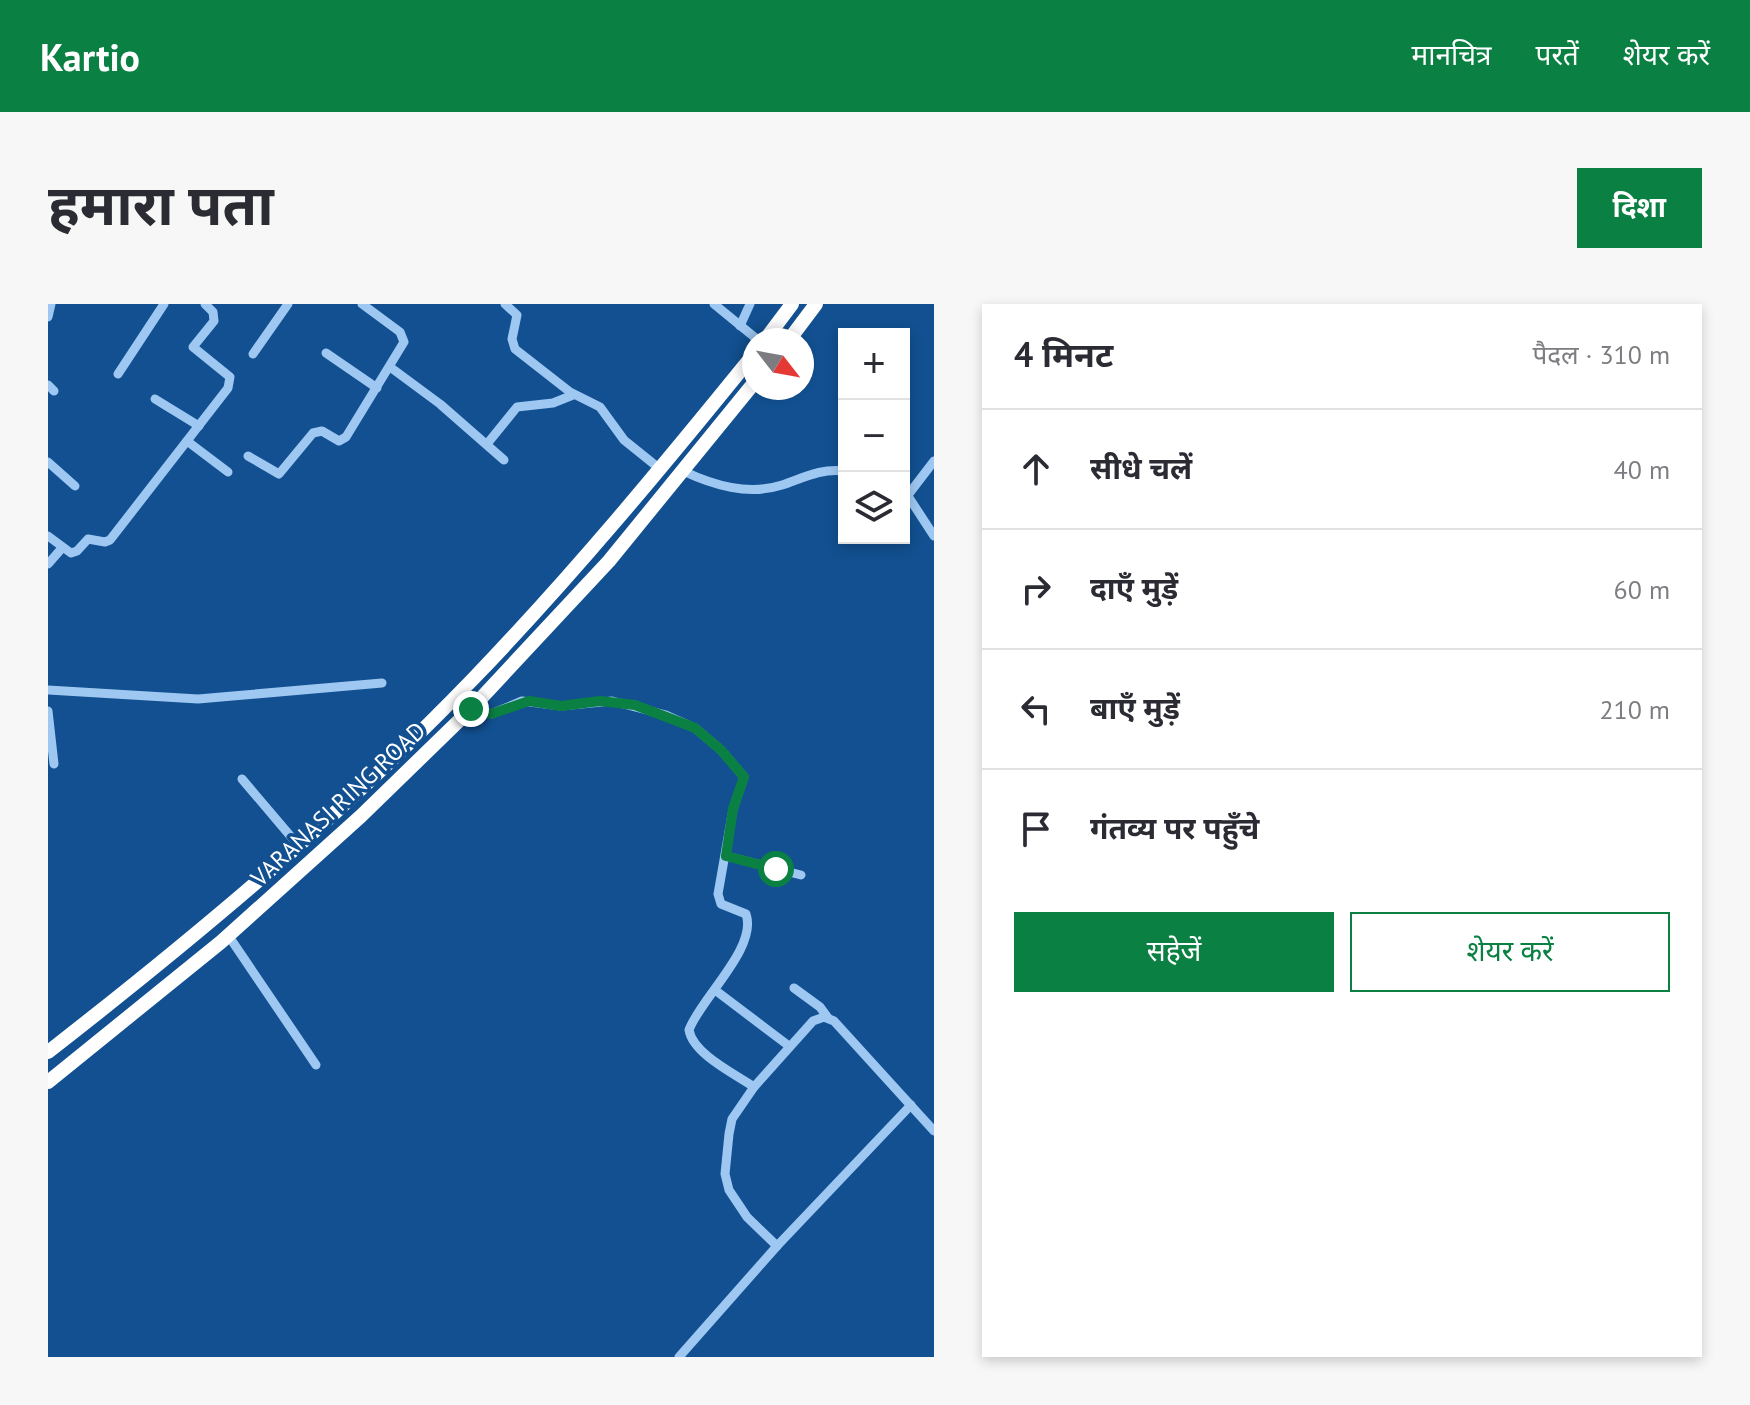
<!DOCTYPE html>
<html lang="hi">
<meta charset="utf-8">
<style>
body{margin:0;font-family:"PT Sans","Noto Sans Devanagari",sans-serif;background:#f7f7f7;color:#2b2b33}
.controls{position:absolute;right:24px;top:24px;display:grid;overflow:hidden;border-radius:0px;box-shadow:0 4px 12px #0003}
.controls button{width:72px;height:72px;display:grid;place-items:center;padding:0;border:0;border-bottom:2px solid #e1e1e2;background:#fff;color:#2b2b33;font:40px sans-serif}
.compass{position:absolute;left:694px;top:24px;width:72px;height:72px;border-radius:50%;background:#fff;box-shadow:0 4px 12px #0003;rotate:121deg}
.stop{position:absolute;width:24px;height:24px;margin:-18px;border:6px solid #0b8043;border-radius:50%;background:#fff}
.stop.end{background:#0b8043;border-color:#fff;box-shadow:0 2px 8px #0008}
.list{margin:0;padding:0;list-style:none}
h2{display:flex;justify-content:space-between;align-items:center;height:104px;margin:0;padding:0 32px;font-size:34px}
h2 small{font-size:26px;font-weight:400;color:#7c7c81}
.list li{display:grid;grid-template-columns:52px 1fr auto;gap:24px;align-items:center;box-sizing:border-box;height:120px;padding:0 32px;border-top:2px solid #e1e1e2}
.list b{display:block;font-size:30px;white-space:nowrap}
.list em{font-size:26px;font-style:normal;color:#7c7c81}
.actions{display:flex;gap:16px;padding:24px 32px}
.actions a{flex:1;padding:18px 0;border:2px solid #0b8043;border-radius:0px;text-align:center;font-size:28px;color:#0b8043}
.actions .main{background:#0b8043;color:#fff}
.icon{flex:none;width:44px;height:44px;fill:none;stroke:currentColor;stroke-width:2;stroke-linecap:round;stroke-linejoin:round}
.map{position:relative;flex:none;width:886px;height:1053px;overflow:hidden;border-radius:0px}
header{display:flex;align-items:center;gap:48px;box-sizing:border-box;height:112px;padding:0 40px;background:#0b8043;color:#fff}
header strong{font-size:38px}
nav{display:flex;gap:44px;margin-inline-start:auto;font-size:28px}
.intro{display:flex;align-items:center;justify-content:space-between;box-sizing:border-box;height:192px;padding:0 48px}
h1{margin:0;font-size:56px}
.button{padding:20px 36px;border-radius:0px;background:#0b8043;color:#fff;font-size:28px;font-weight:700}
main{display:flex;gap:48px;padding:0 48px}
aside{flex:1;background:#fff;border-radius:0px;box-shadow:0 4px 12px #0003}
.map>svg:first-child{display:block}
</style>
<header>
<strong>Kartio</strong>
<nav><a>मानचित्र</a><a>परतें</a><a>शेयर करें</a></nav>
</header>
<div class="intro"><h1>हमारा पता</h1><a class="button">दिशा</a></div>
<main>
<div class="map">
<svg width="886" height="1053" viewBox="0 0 886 1053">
<rect width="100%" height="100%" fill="#125091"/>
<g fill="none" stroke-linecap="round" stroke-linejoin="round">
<!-- minor -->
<g stroke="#9ec8f2" stroke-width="9">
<path d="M457,0L469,11L464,35L467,45L522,88L552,103L576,136L612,165"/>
<path d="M666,0L710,36"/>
<path d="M0,13L3,0"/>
<path d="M692,22L702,0"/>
<path d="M278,49L329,84"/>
<path d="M205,50L240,0"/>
<path d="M342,63L392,100L456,156"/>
<path d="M70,70L116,0"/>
<path d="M0,81L6,87"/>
<path d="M107,95L151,122"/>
<path d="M139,137L180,168"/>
<path d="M439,140L469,103L505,99L525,91"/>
<path d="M200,152L231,170L265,129L274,127L291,137L298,133L356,38L352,28L314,0"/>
<path d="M0,158L27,182"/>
<path d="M635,167C665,181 700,192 734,181C755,174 773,164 796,167"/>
<path d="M856,186L886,232"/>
<path d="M860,191L886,157"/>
<path d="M0,232L23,249L29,247L40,235L57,238L62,236L180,84L182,73L145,43L166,17L165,8L157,0"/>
<path d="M0,260L14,244"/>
<path d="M0,386L150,395L334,379"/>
<path d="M423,405L443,410L474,397L513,402L564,397L618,411L647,424L673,446L696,473L685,505L670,590L673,600L698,610C710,644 652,695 641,726C645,750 687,770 706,783"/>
<path d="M0,407L6,460"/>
<path d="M194,475L250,541"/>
<path d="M678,552L753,571"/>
<path d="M180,631L268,761"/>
<path d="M746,684L772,703L780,714"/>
<path d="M667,686L741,742"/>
<path d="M729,942L699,913L681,886L677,870L681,830L684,815L706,783L765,717L776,713L786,717L886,827"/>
<path d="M631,1053L729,942L863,801"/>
</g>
<!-- highway -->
<g stroke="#fff" stroke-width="14">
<path d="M717,36L744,0"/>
<path d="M741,36L768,0"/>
<path d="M0,748C149,632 295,510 426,374C525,271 616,161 706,50"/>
<path d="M0,778L173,638L313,512L423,405L561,257L706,79"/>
</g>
</g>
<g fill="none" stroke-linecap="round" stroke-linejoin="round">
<!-- route -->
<path stroke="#0b8043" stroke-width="10" d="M423,405L443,410L481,397L513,402L552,397L587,401L647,424L673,446L696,473L685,505L678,552L728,565"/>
</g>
<g text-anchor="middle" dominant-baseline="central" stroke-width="7" stroke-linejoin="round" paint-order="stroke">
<!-- street labels -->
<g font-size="24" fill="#fff" stroke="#125091">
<text transform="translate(290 500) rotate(-43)">VARANASI RING ROAD</text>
</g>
</g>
</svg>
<div class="controls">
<button>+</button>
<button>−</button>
<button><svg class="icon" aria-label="layers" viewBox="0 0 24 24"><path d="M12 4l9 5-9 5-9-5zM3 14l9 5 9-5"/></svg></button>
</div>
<svg class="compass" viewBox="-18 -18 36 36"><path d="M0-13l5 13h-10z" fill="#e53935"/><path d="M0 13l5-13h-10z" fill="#7c7c81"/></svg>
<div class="stop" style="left:728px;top:565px"></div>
<div class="stop end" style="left:423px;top:405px"></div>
</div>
<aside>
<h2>4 मिनट<small>पैदल · 310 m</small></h2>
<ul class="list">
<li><svg class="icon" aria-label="ahead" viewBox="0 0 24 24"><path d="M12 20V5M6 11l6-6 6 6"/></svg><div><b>सीधे चलें</b></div><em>40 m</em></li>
<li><svg class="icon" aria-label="right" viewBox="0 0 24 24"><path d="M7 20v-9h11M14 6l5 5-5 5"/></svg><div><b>दाएँ मुड़ें</b></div><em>60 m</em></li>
<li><svg class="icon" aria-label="left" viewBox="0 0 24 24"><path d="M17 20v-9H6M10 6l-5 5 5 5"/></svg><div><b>बाएँ मुड़ें</b></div><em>210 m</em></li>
<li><svg class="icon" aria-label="arrive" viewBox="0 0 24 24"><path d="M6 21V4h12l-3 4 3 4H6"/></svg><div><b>गंतव्य पर पहुँचे</b></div></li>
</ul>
<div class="actions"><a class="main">सहेजें</a><a>शेयर करें</a></div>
</aside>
</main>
